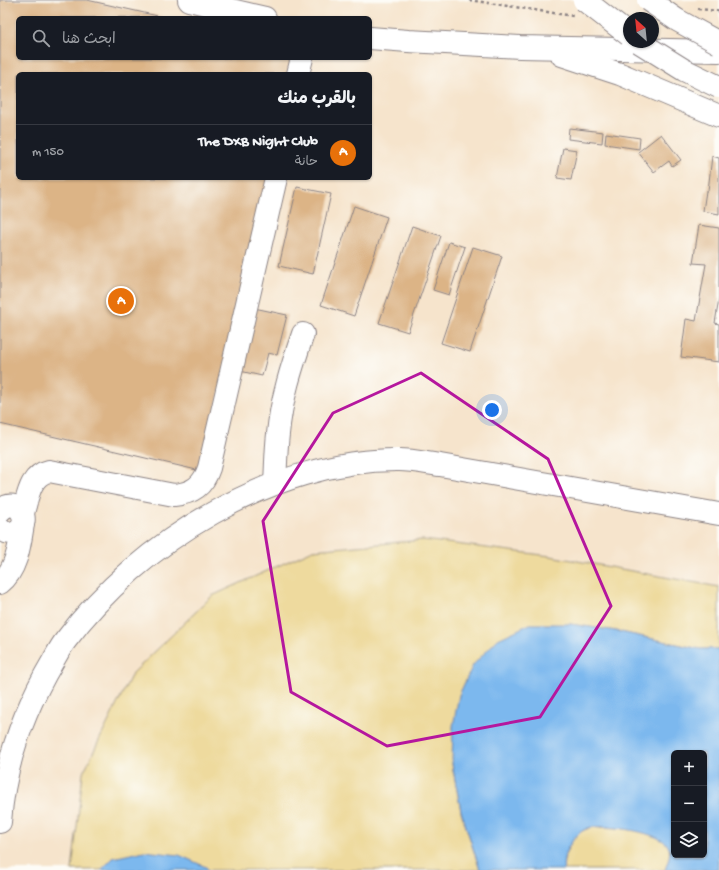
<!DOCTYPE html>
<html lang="ar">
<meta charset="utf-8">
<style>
body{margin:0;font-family:"Gochi Hand","Playpen Sans Arabic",sans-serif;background:#20242c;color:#f1f3f6;direction:rtl}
.controls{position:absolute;right:12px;bottom:12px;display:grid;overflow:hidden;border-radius:6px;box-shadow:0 1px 3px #0004}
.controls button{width:36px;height:36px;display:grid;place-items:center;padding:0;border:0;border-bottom:1px solid #363941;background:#171b24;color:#f1f3f6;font:20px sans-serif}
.compass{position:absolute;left:623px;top:12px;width:36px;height:36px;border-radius:50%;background:#171b24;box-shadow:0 1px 3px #0004;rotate:333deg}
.you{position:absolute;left:492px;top:410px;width:14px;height:14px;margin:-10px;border:3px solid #fff;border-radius:50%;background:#1a73e8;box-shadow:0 0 0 6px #1a73e833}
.badge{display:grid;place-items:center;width:26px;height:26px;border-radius:50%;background:#d690ce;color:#fff;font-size:13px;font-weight:700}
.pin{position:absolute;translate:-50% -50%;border:2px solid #fff;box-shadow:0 1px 4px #0006}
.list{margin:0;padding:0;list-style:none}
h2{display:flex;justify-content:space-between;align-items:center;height:52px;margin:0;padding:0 16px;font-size:17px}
h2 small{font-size:13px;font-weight:400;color:#9ea1a6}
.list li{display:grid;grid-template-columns:26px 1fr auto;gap:12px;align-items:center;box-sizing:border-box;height:56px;padding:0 16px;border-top:1px solid #363941}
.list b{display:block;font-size:15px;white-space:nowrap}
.list p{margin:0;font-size:13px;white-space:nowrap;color:#9ea1a6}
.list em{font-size:13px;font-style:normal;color:#9ea1a6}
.icon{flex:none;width:22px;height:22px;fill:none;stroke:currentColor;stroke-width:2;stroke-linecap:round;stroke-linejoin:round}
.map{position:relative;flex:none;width:719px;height:870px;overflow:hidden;direction:ltr}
.search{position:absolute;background:#171b24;box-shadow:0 1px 3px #0004;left:16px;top:16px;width:356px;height:44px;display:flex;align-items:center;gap:10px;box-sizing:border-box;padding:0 14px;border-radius:6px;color:#9ea1a6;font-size:15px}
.panel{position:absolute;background:#171b24;box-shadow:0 1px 3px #0004;left:16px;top:72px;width:356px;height:108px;border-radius:6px;direction:rtl}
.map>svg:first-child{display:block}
</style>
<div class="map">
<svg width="719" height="870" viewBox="0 0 719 870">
<rect width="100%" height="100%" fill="#fdfcf7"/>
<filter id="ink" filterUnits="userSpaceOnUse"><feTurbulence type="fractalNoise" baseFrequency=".025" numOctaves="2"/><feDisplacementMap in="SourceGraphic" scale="8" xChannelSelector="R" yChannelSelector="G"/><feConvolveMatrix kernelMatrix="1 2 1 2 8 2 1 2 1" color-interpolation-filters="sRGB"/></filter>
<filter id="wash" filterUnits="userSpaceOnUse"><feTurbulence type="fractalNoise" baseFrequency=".012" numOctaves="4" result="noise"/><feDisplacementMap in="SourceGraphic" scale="16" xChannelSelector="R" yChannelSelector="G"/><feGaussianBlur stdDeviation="0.9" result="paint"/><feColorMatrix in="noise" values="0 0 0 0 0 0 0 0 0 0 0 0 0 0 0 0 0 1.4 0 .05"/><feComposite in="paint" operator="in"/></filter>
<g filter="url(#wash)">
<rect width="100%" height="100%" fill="#f6e4cc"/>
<!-- sand -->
<g fill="#eeda9e" stroke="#887e6c">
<path d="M423,540L550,556L719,587V649H700L616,631L570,624L452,764L461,811L480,870H209L206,867L113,858L101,870H72L83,773L132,674L212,596L313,550Z"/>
<path d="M592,827C611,828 667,827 670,852C671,858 666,865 665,870H564C561,861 570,841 577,834C581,831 587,829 592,827Z"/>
</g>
<!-- water -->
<g fill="#7cb8ee" stroke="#4f6d94" fill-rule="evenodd">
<path d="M530,624H570L616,631L700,649H719V870H665C667,863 672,854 668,846C661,832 607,825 592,827C581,829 575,837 569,846C565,852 562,863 564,870H480L461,811L452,764L453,726L459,695L473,665L498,639ZM674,753H704V855H674Z"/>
<path d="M144,851L179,855L206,867L209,870H101L113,858Z"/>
</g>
<g id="blocks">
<!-- building -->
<g fill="#dcb486">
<path d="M0,0H87L162,17L18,18V58H299L295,74H18V178H270L201,471L0,424Z"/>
<path d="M569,128L603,132L602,143L568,139Z"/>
<path d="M606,133L640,138L639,149L605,144Z"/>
<path d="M661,134L681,160L672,166L669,161L654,172L638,152Z"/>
<path d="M563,148L577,150L571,180L557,178Z"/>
<path d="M712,156L719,158V214L703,211L706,191H708Z"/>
<path d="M297,187L331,194L313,274L279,266Z"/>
<path d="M354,206L387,217L354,316L321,305Z"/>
<path d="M699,225L719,228V299L715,323L719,324V362L681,357L686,319L696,321L706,264L693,263Z"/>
<path d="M412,226L441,236L408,332L379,323Z"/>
<path d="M449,242L465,247L449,295L433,290Z"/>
<path d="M473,247L502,256L470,352L441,343Z"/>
<path d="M254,308L287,315L277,355L268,353L262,376L240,371Z"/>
</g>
</g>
</g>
<g filter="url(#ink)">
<use href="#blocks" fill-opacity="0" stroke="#8c8384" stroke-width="1"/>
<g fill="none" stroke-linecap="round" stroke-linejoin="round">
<defs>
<g id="minor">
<path d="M189,0L265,18"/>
<path d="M370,38L408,41L520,47L719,51"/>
<path d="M562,55L620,74L719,116"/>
<path d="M298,74L302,58"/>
<path d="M275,483C276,467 276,451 278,434C281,400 292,366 303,334"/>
<path d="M0,511C18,493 35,525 14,532C9,534 4,532 0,528"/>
<path d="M23,513C28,496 30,475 49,471L174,495C193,493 203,486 209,468L276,178"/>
<path d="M0,583C17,570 20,543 23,524"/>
<path d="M0,822C4,766 24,710 53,661C57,654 61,646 66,640C139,542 274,459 399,460C412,460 426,463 440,465L719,514"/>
</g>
</defs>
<!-- minor casing -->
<use href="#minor" stroke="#8c8384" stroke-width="24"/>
<!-- path -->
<g stroke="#8c8384" stroke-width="2.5" stroke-dasharray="3 3" stroke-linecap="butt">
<path d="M469,0L573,16"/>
<path d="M698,9L719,11"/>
</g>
<!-- minor -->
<use href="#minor" stroke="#fff" stroke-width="22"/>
<defs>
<g id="major-bridge">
<path d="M584,0L629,35"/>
<path d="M648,0L677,20L719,43"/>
<path d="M639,42L684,70L719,87"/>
</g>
</defs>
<!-- major-bridge casing -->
<use href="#major-bridge" stroke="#8c8384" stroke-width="24" stroke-linecap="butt"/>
<!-- major-bridge -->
<use href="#major-bridge" stroke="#fff" stroke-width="22"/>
</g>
</g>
<!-- marked area -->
<path fill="none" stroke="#b5179e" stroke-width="3" stroke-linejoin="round" d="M421,373L548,459L611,606L540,717L387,746L291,692L263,521L333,413Z"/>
</svg>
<div class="controls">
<button>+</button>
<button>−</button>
<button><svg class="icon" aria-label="layers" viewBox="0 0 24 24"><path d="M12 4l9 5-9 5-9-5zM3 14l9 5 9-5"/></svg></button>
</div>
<svg class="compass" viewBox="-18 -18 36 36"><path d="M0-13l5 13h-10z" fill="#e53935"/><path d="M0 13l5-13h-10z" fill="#9ea1a6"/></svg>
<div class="you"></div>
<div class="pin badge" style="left:121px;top:301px;background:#e8710a">A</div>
<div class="search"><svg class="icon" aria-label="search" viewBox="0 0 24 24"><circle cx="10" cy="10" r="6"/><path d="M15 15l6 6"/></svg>ابحث هنا</div>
<section class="panel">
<h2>بالقرب منك<small></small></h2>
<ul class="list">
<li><span class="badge" style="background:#e8710a">A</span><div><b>The DXB Night Club</b><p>حانة</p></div><em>150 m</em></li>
</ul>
</section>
</div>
